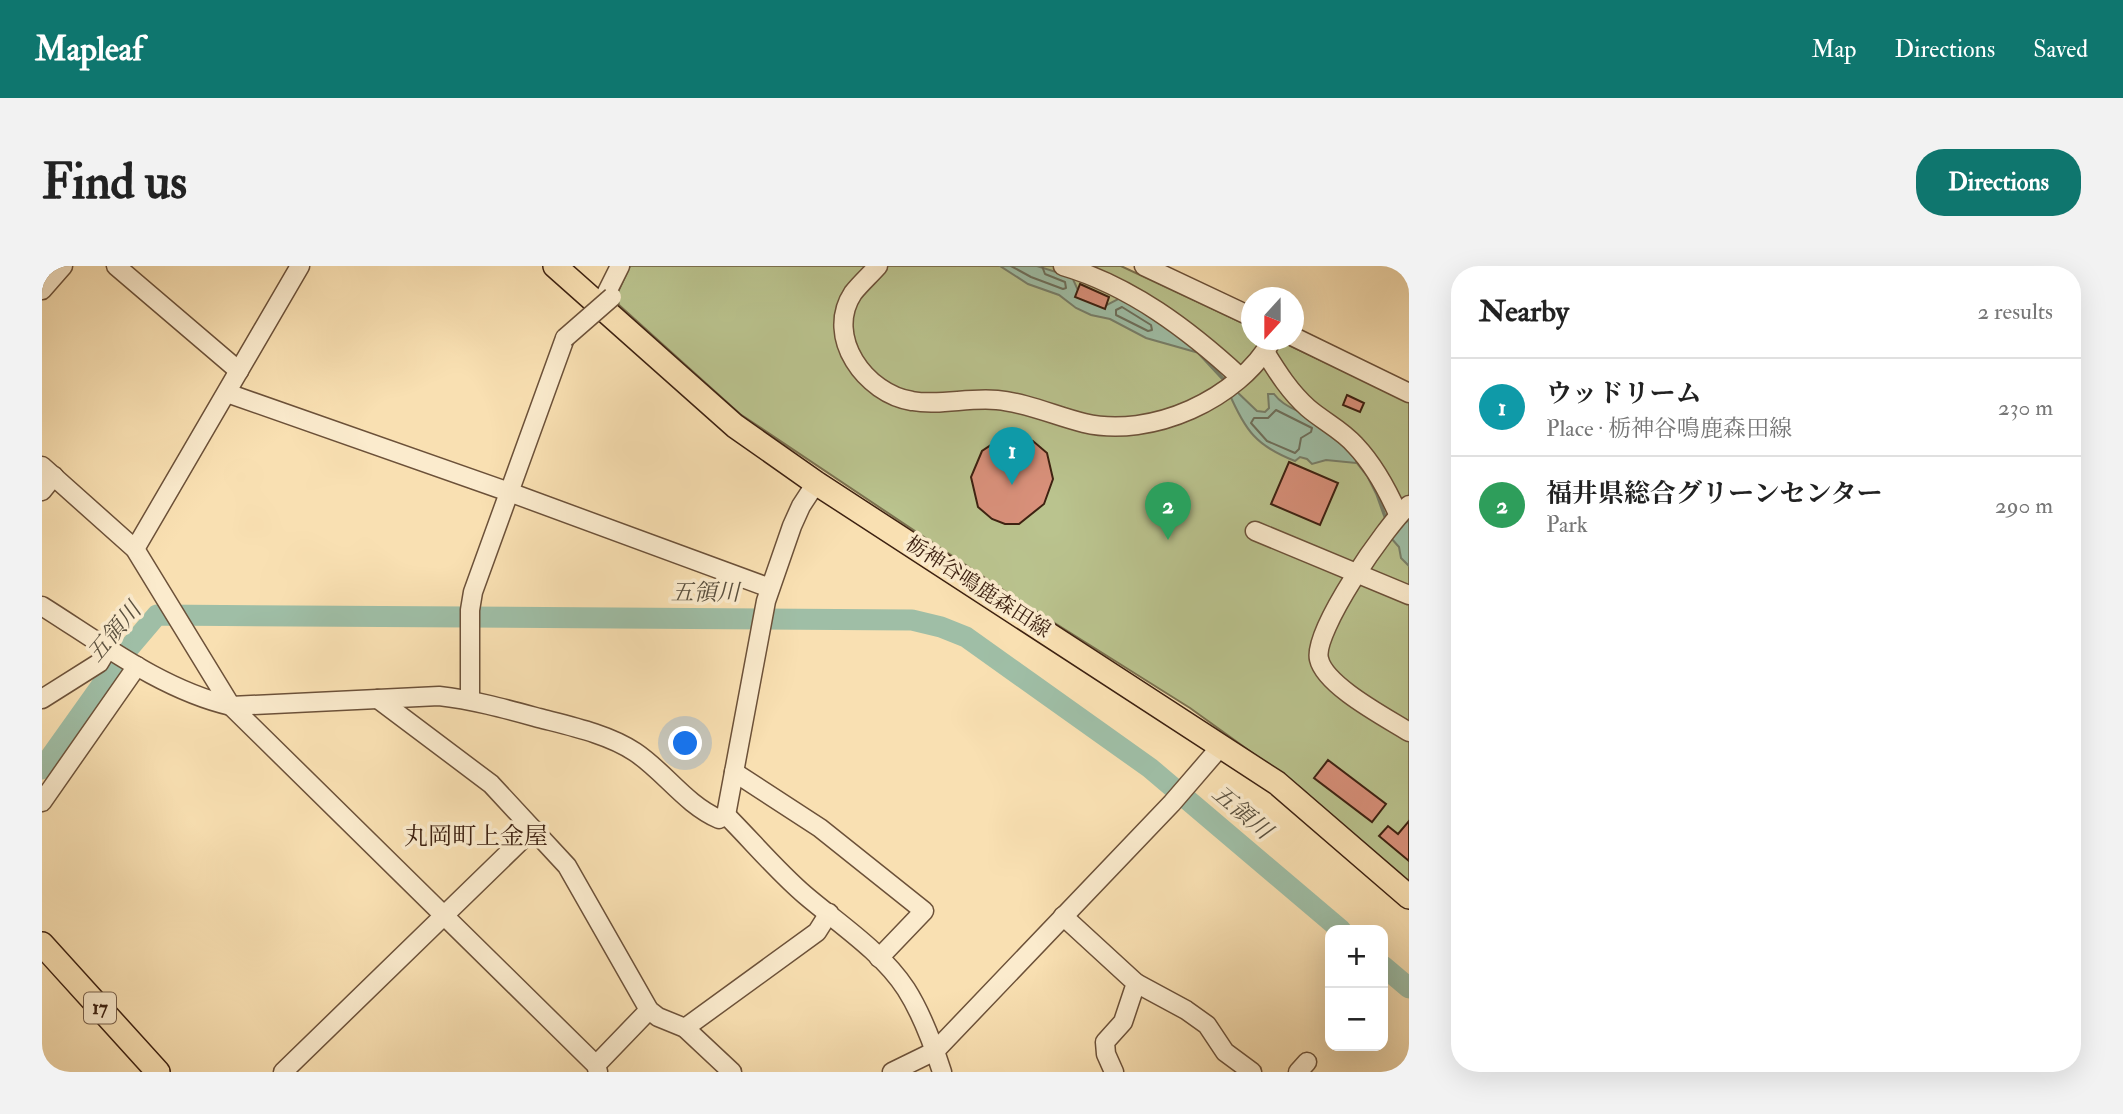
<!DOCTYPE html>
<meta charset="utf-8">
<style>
body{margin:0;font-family:"IM FELL Double Pica","Noto Serif JP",serif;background:#f2f2f2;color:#222}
.controls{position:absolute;right:21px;bottom:21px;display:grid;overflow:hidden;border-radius:14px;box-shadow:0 7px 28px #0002}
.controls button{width:63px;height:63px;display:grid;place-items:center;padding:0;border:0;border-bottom:2px solid #e0e0e0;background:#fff;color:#222;font:35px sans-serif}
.compass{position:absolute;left:1199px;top:21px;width:63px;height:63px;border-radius:50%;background:#fff;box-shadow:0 7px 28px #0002;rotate:201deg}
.you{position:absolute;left:644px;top:478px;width:24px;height:24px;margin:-18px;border:5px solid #fff;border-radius:50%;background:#1a73e8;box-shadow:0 0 0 10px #1a73e833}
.badge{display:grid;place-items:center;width:46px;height:46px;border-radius:50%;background:#0f766e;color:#fff;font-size:23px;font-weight:700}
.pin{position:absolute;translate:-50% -58px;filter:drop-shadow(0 2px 4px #0008)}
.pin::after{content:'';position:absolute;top:37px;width:24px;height:21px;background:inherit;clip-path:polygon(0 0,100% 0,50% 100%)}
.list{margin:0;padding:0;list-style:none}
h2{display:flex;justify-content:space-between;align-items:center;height:91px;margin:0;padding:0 28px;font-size:30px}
h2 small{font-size:23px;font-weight:400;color:#767676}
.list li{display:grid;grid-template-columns:46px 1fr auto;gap:21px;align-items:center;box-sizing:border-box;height:98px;padding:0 28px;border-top:2px solid #e0e0e0}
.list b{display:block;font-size:26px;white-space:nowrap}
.list p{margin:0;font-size:23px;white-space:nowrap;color:#767676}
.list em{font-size:23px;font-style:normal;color:#767676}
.map{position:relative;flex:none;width:1367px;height:806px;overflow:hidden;border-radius:28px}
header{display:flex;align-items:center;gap:42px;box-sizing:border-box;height:98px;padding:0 35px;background:#0f766e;color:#fff}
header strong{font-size:33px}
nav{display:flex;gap:38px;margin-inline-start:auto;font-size:24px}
.intro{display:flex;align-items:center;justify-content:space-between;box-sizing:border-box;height:168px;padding:0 42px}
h1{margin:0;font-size:49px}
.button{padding:18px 32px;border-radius:28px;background:#0f766e;color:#fff;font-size:24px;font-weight:700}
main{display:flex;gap:42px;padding:0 42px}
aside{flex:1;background:#fff;border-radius:28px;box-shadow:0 7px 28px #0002}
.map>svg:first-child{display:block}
</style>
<header>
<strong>Mapleaf</strong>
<nav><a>Map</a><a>Directions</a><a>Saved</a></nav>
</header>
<div class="intro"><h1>Find us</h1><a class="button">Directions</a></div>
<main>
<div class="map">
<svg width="1367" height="806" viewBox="0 0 1367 806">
<rect width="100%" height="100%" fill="#f9e0b2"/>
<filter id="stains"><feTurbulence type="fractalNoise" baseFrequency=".00286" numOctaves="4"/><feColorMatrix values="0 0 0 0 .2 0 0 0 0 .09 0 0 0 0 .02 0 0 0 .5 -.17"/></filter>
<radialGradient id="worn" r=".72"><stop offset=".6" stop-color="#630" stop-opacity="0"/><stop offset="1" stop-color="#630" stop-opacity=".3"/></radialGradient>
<!-- green -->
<path fill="#bac38e" stroke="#7c7250" stroke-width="2" d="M588,0H1079L1209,61L1210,74H1236L1367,136V622L1259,522L1148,442L976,334L698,148L577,39L575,28Z"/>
<!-- water -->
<g fill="#9fbea6" stroke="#787f6a" stroke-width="2">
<path d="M958,0H995L1030,11L1039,31L1063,40L1078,32C1107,45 1133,66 1157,87L1104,72L1068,53L1049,49L1034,42L1017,29L986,18Z"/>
<path d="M1192,123L1215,145L1223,146L1227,142L1226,128H1232C1241,140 1252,142 1264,150C1284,161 1300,179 1316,194L1314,197L1284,194L1270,198L1265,193L1258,191L1253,195C1214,180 1203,164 1187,127Z"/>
<path d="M1367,254V300L1359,292L1357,281L1349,272L1353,264Z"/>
</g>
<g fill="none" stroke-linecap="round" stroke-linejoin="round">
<!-- shore -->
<g stroke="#6e705c" stroke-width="2">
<path d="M969,0L989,11L1021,23L1024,22L1023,16L1003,8L1000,0"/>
<path d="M1080,41L1109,59L1110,64L1106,65L1074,49V44Z"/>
<path d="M1234,144L1270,162L1269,166L1259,172L1257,183L1253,187L1225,175L1209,157L1212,152H1226Z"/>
</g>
<!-- stream -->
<g stroke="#787f6a" stroke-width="3.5">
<path d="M1157,87L1184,116"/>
<path d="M1315,196L1326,210L1335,228L1345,256"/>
</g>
<!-- river -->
<g stroke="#9fbea6" stroke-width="21">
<path d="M0,503L81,389L115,349L870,354L899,361L924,371L1108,502L1299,664"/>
<path d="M1341,700L1367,722"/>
</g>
</g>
<!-- building -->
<g fill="#d8907a" stroke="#3d2111" stroke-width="2">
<path d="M1038,18L1067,31L1063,43L1033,31Z"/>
<path d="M1305,129L1322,137L1318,146L1301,139Z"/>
<path d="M976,169L991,175L1005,187L1011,213L1002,238L977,258H963L950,253L936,241L929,211L940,185L961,171Z"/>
<path d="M1247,196L1296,217L1278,259L1229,238Z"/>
<path d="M1286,494L1344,538L1330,556L1272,512Z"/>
<path d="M1367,555V595L1337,570L1346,560L1356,568Z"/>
</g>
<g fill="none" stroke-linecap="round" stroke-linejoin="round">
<defs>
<g id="minor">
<path d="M74,0L197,105"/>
<path d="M836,0C828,9 818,18 811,27C782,71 824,128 870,135C898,140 927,131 955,134C986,137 1013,150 1042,157C1109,173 1197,133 1230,74"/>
<path d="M1021,0C1089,20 1147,64 1198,111"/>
<path d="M1102,0L1210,51"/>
<path d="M0,24L21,0"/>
<path d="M558,40L578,0"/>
<path d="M1252,71L1367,127"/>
<path d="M1223,86C1236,107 1248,126 1266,142C1281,155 1300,164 1313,179C1332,199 1345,223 1356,248"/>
<path d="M185,127L467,226L728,322"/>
<path d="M0,200L93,283L189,440L554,799L556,806"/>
<path d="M0,225L12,210"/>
<path d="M1367,239C1345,258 1270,366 1277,393C1283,420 1345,452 1367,466"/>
<path d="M1213,265L1367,329"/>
<path d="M93,283L258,0"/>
<path d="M0,340C59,377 120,424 189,440L397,430C432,434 464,443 497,452C528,460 566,468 593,486C623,506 643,538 677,553L684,549C710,575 735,605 763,629C797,658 839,685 864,723C880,748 891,778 900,806"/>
<path d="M0,433L57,397L66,382"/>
<path d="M336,433L449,518L525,600L607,744L616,751L643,762L690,806"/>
<path d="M428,434V344L431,326L523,72"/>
<path d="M692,506L778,562L882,645L837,692"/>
<path d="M0,536L95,400"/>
<path d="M684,549L724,335L750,260L759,240L774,217"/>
<path d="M1021,650L1094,717L1081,756L1063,776L1064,788L1072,806"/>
<path d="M1094,717L1144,744L1165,759L1183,786L1210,806"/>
<path d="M643,762L775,666L787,647"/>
<path d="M554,799L607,744"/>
<path d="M241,806L491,563"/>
<path d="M850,806L893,785L1130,537L1180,479"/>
<path d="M1256,806L1265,796"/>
</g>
<g id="major">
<path d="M513,0L693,160L774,217L1235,517L1367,631"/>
<path d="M0,678L116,806"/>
</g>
</defs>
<!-- minor casing -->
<use href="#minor" stroke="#6c5139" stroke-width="21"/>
<!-- major casing -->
<use href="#major" stroke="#3d2111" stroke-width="26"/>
<!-- minor -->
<use href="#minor" stroke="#fbebcd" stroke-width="18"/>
<!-- major -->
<use href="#major" stroke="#f9e0b2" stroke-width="23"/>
<defs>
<path id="minor-bridge" d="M523,72L570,31"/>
</defs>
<!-- minor-bridge casing -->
<use href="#minor-bridge" stroke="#6c5139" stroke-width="21" stroke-linecap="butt"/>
<!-- minor-bridge -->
<use href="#minor-bridge" stroke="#fbebcd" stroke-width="18"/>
</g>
<g text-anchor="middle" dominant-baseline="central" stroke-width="7" stroke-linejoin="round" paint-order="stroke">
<!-- shield labels -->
<rect fill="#fbebcd" stroke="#765e49" stroke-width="2" x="42" y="726.5" width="32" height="31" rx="5"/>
<g font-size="19" font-weight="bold" fill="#3d2111">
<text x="58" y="742">17</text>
</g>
<!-- street labels -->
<g font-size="21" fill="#3d2111" stroke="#fbebcd">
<text transform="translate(936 321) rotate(33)">栃神谷鳴鹿森田線</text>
</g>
<!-- water labels -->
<g font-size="23" font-style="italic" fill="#5a503e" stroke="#fbebcd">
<text x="663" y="326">五領川</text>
<text transform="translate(72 366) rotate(-50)">五領川</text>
<text transform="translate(1200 546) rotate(40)">五領川</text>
</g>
<!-- quarter labels -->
<g font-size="24" fill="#3d2111" stroke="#fbebcd">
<text x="434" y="570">丸岡町上金屋</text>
</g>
</g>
<rect width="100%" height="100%" filter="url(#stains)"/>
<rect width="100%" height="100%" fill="url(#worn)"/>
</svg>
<div class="controls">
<button>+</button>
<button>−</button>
</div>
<svg class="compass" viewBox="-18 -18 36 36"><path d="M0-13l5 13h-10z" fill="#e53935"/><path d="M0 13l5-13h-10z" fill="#767676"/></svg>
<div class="you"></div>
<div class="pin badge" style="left:970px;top:219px;background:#0f9aa8">1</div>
<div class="pin badge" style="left:1126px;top:274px;background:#2e9e5b">2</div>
</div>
<aside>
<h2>Nearby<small>2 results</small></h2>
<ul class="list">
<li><span class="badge" style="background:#0f9aa8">1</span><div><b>ウッドリーム</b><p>Place · 栃神谷鳴鹿森田線</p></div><em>230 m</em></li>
<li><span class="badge" style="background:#2e9e5b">2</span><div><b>福井県総合グリーンセンター</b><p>Park</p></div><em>290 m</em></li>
</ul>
</aside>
</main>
